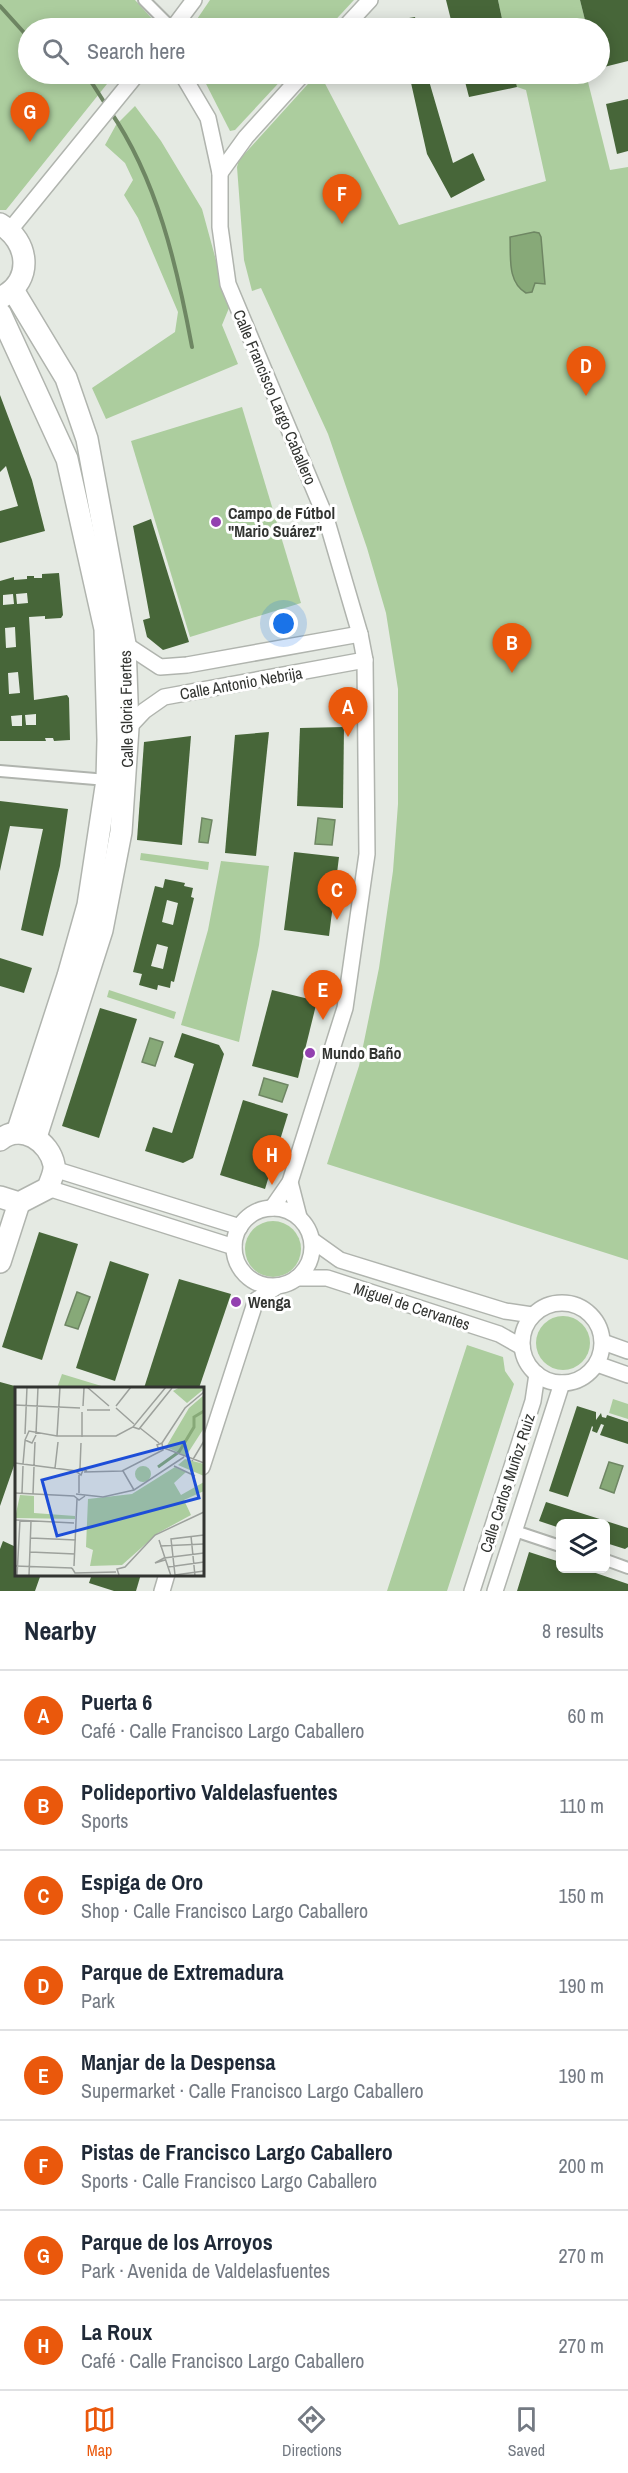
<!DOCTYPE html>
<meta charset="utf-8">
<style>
body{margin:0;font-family:"Archivo Narrow",sans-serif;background:#f6f6f7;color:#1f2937}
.controls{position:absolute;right:18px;bottom:18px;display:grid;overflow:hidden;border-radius:9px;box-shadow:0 3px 15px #0003}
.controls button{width:54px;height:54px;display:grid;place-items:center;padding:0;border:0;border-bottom:2px solid #e0e1e3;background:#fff;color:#1f2937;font:30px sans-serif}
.you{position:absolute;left:284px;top:624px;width:21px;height:21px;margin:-15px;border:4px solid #fff;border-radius:50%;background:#1a73e8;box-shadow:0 0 0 9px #1a73e833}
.badge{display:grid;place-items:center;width:39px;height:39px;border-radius:50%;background:#ea580c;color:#fff;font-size:20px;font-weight:700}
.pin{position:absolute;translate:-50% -50px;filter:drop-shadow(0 2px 3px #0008)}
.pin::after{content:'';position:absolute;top:32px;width:21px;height:18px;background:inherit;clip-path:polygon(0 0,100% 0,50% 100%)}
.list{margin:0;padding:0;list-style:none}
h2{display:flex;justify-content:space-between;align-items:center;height:78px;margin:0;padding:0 24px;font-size:26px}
h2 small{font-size:20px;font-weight:400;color:#747a83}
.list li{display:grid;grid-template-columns:39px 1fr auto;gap:18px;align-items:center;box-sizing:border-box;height:90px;padding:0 24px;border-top:2px solid #e0e1e3}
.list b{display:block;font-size:22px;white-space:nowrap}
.list p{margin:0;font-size:20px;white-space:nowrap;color:#747a83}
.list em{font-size:20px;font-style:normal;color:#747a83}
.icon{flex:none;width:33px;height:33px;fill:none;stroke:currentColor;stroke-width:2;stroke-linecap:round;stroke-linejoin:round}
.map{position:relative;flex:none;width:628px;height:1591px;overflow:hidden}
.search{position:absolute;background:#fff;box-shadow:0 3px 15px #0003;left:18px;right:18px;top:18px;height:66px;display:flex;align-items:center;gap:15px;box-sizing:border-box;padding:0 21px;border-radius:33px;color:#747a83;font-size:22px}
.sheet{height:798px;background:#fff}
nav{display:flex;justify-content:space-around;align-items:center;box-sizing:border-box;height:84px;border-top:2px solid #e0e1e3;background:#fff;font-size:16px;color:#747a83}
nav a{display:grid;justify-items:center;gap:3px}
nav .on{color:#ea580c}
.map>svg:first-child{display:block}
</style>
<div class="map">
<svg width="628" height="1591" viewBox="0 0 628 1591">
<rect width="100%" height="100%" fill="#e5eae3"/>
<!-- green -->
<g fill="#accd9e">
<path d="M0,0H135L155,22L150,28H28V74H115L6,210H0Z"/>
<path d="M210,0H354L328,28H191Z"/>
<path d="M498,0H580L587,28H504Z"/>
<path d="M201,74H287L235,130L230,131Z"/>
<path d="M317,74H320L399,225L546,181L526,90L517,87L514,74H591L587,78L610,170L628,167V1260L327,1164L359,1066L379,968L393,871L398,804V689L386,613L367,548L328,434L261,288L252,291L244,260L237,167L239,160Z"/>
<path d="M135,106L161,141L202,209L229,308L222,325L238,364L106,419L92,388L175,332L178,312L138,218L124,195L133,180L125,163L105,145L116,125Z"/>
<path d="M242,407L301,603L190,637L131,441Z"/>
<path d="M141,853L209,862L208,870L140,860Z"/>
<path d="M221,861L269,866L259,945L239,1042L181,1025L208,930Z"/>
<path d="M109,990L176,1012L174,1019L107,997Z"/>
<circle cx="273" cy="1249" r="28"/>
<circle cx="563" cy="1343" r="27"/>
<path d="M467,1345L503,1357L505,1371L514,1384L447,1591H387Z"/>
<path d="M62,1374L108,1388H57Z"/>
<path d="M613,1399L628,1404V1419L609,1413Z"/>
</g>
<!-- water -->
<g fill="#87a978" stroke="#6e8663" stroke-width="1.5">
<path d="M534,232L539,233L541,237L545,284L535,283L532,292L526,293C507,282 511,257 510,237Z"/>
<path d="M202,818L212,820L208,843L199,842Z"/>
<path d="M318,818L335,820L332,845L315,844Z"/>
<path d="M150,1038L163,1042L155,1066L142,1062Z"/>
<path d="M264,1078L288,1085L282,1102L259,1095Z"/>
<path d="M77,1292L90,1297L78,1329L65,1325Z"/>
<path d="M609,1462L623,1466L614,1493L600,1488Z"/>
</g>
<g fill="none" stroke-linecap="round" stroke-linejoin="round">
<!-- stream -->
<g stroke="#6e8663" stroke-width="4">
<path d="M0,6L28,37"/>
<path d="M78,74L92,83L106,105"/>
<path d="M110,111C157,179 177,266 192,347"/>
</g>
</g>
<!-- building -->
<g fill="#476639" fill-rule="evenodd">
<path d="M446,0H498L504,28H453Z"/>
<path d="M580,0H628V61L600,68V28H587Z"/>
<path d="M415,17L418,28H399L397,20Z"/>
<path d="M409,74H427L453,163L473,153L485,180L451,198L427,154Z"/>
<path d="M463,74H514L517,87L469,97Z"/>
<path d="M628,99V151L617,154L606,104Z"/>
<path d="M0,395L32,480L45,531L0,543V511L18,506L6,466L0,472Z"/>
<path d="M151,519L189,642L163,650L147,637L143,620L150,618L133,526Z"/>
<path d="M59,573L63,615L61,618L45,619V616L29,617L34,700L67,695L69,698L70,740L54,741L53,738H45L46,741H0V581L14,577V580L27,579V576H34V578H42V574ZM27,593L28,603L17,604L16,594ZM13,594L14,604L3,605V595ZM15,627L16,647L6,648L5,628ZM18,672L20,693L9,694L8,673ZM36,714V725H26L25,715ZM22,715V726H12L11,716Z"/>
<path d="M344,727L343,808L297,806L300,728Z"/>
<path d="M269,732L256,856L225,853L235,735Z"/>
<path d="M191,736L182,845L137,840L144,742Z"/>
<path d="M0,801L68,809L60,866L43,936L21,930L43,829L10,826L0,871Z"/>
<path d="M294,852L339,857L329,936L284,930Z"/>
<path d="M165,879L185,883L184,886L193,888L191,897L194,898L174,982L171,981L170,988L158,985L157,990L139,985L142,974L133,972L155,886L163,888ZM167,900L178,903L173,925L162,922ZM157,944L168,947L163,969L151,966Z"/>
<path d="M0,958L32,968L24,993L0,986Z"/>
<path d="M272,990L317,1001L298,1078L252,1066Z"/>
<path d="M100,1008L137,1019L99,1138L62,1126Z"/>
<path d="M182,1033L219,1045L224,1054L193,1158L183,1163L145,1151L153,1127L172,1133L194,1064L174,1057Z"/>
<path d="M243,1100L288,1114L265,1189L220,1175Z"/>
<path d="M39,1232L78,1244L42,1360L2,1347Z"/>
<path d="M110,1261L149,1274L115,1381L76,1368Z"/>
<path d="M179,1279L231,1294L199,1388H144Z"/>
<path d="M0,1382L22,1388H16V1460L0,1506Z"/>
<path d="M577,1406L596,1412V1420L601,1413L602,1417L606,1418L607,1415L628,1422V1444L600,1435L604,1425L601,1424L597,1433L592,1431L593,1427L592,1426L568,1497L549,1491Z"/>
<path d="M546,1502L628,1528V1547L625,1549L606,1543V1524H560V1528L539,1521Z"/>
<path d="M3,1541L16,1547V1574H41L35,1591H0V1549Z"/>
<path d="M529,1552L560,1562V1568H581L628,1584V1591H517Z"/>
<path d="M92,1574H141L136,1591H114L89,1583Z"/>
</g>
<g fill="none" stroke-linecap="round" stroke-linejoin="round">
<defs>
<g id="pedestrian">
<path d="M144,0L172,28"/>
<path d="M0,771L107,780"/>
<path d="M515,1531L560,1546"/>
<path d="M606,1560L628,1568"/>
</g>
<g id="minor">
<path d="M173,28L194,0"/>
<path d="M344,28L370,0"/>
<path d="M182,74L208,118L220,173V227L228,284L326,518L360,634L365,660L367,854L345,1008L290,1182L272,1208"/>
<path d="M220,173L246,137L303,74"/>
<path d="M10,230L137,74"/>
<path d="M125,644L160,667L187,665L360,634"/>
<path d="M128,728L144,711L164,697L365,660"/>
<path d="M54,1169L240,1227"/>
<path d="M290,1182L299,1217"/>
<path d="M48,1188L234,1247"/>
<circle cx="273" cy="1247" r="39"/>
<path d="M312,1240L340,1260L505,1311L532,1315"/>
<path d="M298,1278H327L499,1334L522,1347"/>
<circle cx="562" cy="1343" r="40"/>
<path d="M603,1342L628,1351"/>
<path d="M597,1364L628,1375"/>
<path d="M202,1467L256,1300L278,1286"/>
<path d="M162,1591L167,1574"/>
<path d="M472,1591L533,1401L537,1374"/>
<path d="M495,1591L562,1383"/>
</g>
<g id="secondary">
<path d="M0,224C29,241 34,280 2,297"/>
<path d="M13,290L66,378L87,439L125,644L128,728L121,832L102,930L36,1137"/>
<path d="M0,313L67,459L105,629L108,740L107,780L88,905L68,976L17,1133"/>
<path d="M0,1140C21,1122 50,1142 54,1165C55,1173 50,1181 48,1188L19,1203L0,1197"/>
<path d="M0,1262L19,1203"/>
</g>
</defs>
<!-- pedestrian casing -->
<use href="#pedestrian" stroke="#b0b4ae" stroke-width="14"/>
<!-- minor casing -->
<use href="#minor" stroke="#b0b4ae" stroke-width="18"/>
<!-- secondary casing -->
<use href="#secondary" stroke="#b0b4ae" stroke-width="24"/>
<!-- pedestrian -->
<use href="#pedestrian" stroke="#fff" stroke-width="10"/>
<!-- minor -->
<use href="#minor" stroke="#fff" stroke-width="15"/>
<!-- secondary -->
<use href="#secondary" stroke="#fff" stroke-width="21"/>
</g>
<!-- markers -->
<g fill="#9341b0" stroke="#fff" stroke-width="2">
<circle cx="216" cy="522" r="6"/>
<circle cx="310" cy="1053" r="6"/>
<circle cx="236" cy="1302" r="6"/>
</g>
<g text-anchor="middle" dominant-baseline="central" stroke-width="6" stroke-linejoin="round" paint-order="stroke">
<!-- street labels -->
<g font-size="16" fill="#323431" stroke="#fff">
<text transform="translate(275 397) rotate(67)">Calle Francisco Largo Caballero</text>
<text transform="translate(241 683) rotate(-10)">Calle Antonio Nebrija</text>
<text transform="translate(126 709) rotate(-91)">Calle Gloria Fuertes</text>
<text transform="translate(412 1306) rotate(18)">Miguel de Cervantes</text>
<text transform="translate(507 1483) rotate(-72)">Calle Carlos Muñoz Ruiz</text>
</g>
<!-- poi labels -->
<g font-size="16" font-weight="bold" fill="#323431" stroke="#fff" text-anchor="start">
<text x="228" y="513">Campo de Fútbol<tspan x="228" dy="18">"Mario Suárez"</tspan></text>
<text x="322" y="1053">Mundo Baño</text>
<text x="248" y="1302">Wenga</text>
</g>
</g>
<!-- overview -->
<g transform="translate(15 1387)">
<rect width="189" height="189" fill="#e5eae3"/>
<path d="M165,0H189V2L172,16L158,4ZM189,8V41L171,69L151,60L174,21ZM170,72L189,77V89L163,78ZM120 87a8 8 0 1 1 16 0a8 8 0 1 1-16 0ZM160,80L171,85L159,96L166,108L189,95V104L169,113L176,128L143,146L107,178L75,179L78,163L71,160L73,112L117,107ZM5,108L19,109V126L60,129V132L0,131Z" fill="#accd9e"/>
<path fill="none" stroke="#87a978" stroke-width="3" d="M143,80L164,65L179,40V30L189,24"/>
<path fill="none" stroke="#9da19c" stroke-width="1.5" d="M72,0L94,19M0,18L65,21M68,19L69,1M101,19L116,0M101,21L119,37M72,23H95M118,40L124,42L157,1M125,41L144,56M10,47L12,0M21,47L23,0M21,48L17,56L10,53L14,44L42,49H101L118,40L151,0M42,49L45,0M67,50V25M147,56L170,21L189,5M149,61L189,76M177,74L189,54M0,76L62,84M8,77L10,54M19,78L20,55M159,79L180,89M40,81L43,55M65,81L66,56M68,83L66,88L62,85L65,81L72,84M108,84L119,103M69,85L107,84L148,63L147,56L142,58L144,63M0,106L59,109L64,113L70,109M7,106L8,79M64,106V88M18,107L19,80M61,107L88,110L119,103L169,70M0,133L59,136M176,149L180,189M16,151L61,153M144,153L156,189M145,159L189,157M15,165L60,167M150,173L140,176L149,171L189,166M0,179L57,181M59,179L62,112M153,180L189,175M57,181L60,186L101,185M104,188L102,182L110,180L140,148L189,125M160,188L156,152L189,148M160,188L189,184M2,189L5,133M14,189L16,134"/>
<path fill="#1d4ed8" fill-opacity="0.15" stroke="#1d4ed8" stroke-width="3" d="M169,55L184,111L42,149L27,93Z"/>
<rect width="189" height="189" fill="none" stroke="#323431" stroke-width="3"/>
</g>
</svg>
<div class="controls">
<button><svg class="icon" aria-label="layers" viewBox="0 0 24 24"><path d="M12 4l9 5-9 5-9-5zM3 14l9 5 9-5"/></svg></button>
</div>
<div class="you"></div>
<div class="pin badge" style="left:348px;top:737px">A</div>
<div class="pin badge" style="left:512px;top:673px">B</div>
<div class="pin badge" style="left:337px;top:920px">C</div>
<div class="pin badge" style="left:586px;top:396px">D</div>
<div class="pin badge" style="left:323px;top:1020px">E</div>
<div class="pin badge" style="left:342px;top:224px">F</div>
<div class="pin badge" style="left:30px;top:142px">G</div>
<div class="pin badge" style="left:272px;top:1185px">H</div>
<div class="search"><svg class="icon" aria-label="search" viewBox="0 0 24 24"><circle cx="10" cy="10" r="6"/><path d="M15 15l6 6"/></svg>Search here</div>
</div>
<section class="sheet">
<h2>Nearby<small>8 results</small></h2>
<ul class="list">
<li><span class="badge">A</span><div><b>Puerta 6</b><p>Café · Calle Francisco Largo Caballero</p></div><em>60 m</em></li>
<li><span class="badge">B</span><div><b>Polideportivo Valdelasfuentes</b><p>Sports</p></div><em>110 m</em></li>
<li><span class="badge">C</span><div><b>Espiga de Oro</b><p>Shop · Calle Francisco Largo Caballero</p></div><em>150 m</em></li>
<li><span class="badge">D</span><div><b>Parque de Extremadura</b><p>Park</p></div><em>190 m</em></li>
<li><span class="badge">E</span><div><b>Manjar de la Despensa</b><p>Supermarket · Calle Francisco Largo Caballero</p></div><em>190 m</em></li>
<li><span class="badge">F</span><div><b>Pistas de Francisco Largo Caballero</b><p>Sports · Calle Francisco Largo Caballero</p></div><em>200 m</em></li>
<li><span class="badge">G</span><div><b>Parque de los Arroyos</b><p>Park · Avenida de Valdelasfuentes</p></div><em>270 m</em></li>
<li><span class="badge">H</span><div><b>La Roux</b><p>Café · Calle Francisco Largo Caballero</p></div><em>270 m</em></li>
</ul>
</section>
<nav>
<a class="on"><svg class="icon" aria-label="map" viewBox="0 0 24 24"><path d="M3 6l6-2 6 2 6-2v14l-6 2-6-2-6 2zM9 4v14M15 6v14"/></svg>Map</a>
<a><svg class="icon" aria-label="directions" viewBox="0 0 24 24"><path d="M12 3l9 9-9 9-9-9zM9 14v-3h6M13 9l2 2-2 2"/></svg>Directions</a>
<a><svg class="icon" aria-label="saved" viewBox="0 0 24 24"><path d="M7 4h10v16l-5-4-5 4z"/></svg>Saved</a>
</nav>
